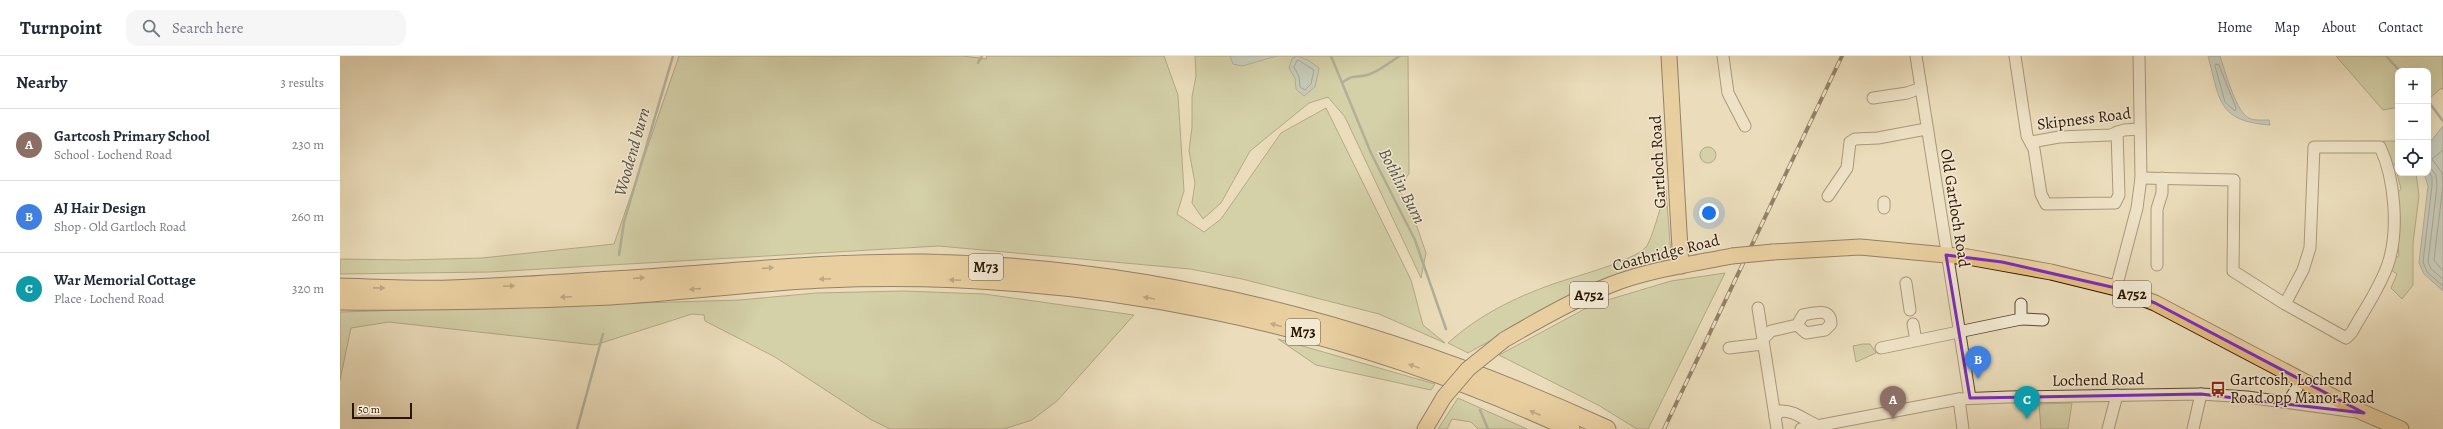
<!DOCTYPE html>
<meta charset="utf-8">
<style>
body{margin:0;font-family:Alegreya,serif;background:#f6f6f7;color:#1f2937}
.controls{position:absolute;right:12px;top:12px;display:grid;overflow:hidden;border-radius:8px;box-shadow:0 4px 16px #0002}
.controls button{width:36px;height:36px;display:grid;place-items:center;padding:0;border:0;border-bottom:1px solid #e0e1e3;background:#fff;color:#1f2937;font:20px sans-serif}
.scale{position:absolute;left:12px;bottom:10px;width:60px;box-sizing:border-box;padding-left:4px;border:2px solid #2c1403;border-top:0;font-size:11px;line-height:14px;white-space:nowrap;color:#2c1403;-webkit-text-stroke:3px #f2e9d3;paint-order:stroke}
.you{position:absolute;left:1369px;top:157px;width:14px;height:14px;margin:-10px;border:3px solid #fff;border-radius:50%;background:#1a73e8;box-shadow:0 0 0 6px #1a73e833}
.badge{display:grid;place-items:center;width:26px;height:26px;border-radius:50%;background:#db2777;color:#fff;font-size:13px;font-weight:700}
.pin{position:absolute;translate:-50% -33px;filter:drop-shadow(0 1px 2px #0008)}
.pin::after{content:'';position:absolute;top:21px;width:14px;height:12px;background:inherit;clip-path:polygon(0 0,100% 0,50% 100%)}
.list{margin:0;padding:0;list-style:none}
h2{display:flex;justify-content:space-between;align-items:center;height:52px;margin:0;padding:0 16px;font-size:17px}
h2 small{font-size:13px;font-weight:400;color:#747a83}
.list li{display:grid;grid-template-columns:26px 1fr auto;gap:12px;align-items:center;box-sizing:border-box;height:72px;padding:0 16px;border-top:1px solid #e0e1e3}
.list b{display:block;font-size:15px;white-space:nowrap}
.list p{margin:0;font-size:13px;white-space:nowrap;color:#747a83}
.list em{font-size:13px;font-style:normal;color:#747a83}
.icon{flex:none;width:22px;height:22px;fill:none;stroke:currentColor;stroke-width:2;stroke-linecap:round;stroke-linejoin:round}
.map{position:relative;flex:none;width:2103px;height:373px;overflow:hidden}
header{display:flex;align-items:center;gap:24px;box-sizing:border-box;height:56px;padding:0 20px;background:#fff;border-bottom:1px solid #e0e1e3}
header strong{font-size:19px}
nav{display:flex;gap:22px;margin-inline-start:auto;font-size:14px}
.search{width:280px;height:36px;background:#f6f6f7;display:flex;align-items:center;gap:10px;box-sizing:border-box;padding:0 14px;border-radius:12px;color:#747a83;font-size:15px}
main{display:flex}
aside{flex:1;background:#fff}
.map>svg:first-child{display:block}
</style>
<header>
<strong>Turnpoint</strong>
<div class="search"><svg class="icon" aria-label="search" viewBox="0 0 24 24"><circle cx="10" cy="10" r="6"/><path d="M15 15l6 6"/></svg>Search here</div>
<nav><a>Home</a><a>Map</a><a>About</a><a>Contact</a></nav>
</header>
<main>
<aside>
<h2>Nearby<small>3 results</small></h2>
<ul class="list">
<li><span class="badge" style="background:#8d6e63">A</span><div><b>Gartcosh Primary School</b><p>School · Lochend Road</p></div><em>230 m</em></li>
<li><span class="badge" style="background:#3f7fe0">B</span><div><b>AJ Hair Design</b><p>Shop · Old Gartloch Road</p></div><em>260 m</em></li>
<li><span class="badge" style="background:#0f9aa8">C</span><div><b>War Memorial Cottage</b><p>Place · Lochend Road</p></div><em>320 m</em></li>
</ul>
</aside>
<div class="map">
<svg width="2103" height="373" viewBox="0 0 2103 373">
<rect width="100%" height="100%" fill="#ebddbb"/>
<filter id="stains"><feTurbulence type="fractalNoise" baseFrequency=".005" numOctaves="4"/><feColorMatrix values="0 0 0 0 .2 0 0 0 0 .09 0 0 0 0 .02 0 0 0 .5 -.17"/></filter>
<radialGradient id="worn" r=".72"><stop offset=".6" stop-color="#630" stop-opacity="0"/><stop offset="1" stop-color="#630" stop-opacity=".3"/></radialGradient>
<!-- green -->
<g fill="#b8c190" stroke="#726a4a">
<path d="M339,0H623L646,3L647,0H824L838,39L844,135L837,158L864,176L881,163L941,77L986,52L1071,224L1083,269L1105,287L1039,258L902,223L850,213L599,190L150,216L0,218V203L65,204L142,202L274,188Z"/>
<path d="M855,0H1068L1069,118L1058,131L1074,162L1086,197L1081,222L1005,61L988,41L969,47L910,95L881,147L863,163L852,147L855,127L849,95L852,71V41L856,20Z"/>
<path d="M1996,0H2103V34L2101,32L2088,44V15H2058V51L2043,54Z"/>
<path d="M2043,85H2058V117H2076L2079,140L2073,187V229L2062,243L2051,232L2057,218L2051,214L2054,203L2059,200L2056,171V138L2061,133L2055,109L2051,107Z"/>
<circle cx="1368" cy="99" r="8"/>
<path d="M1326,134L1331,199L1327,206L1258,225L1128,297L1108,287C1139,259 1174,242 1213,228C1233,221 1294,205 1306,191C1312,184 1322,145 1326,134Z"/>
<path d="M1385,217L1308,373H1297L1258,349L1159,299L1254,248L1331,225Z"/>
<path d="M564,235L644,238L794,259L717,345L692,364L664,373H550L530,363L435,301L365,265L364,259L352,258L255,289L49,266L11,272L0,324V256L400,244L476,237Z"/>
<path d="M938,283L1095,328L1091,334L976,309Z"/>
<path d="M1523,288H1530L1536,297L1516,306L1513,290Z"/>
<path d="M1118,342L1187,373H1138L1131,366L1112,363L1107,373H1098Z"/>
<path d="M1732,347L1728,373H1701L1699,348Z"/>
</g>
<!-- water -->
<g fill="#9cbaba" stroke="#6f7871">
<path d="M890,0H937L902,10L893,8Z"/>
<path d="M957,0L968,4L979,12L975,31L964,40L956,33L955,22L949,12L952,3Z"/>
<path d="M1868,0H1880C1885,15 1895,52 1907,61C1912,65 1923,64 1929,64L1930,69C1877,65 1880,44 1868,0Z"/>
<path d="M2103,70V235L2084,218L2079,207L2088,130L2084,117H2088V89Z"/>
</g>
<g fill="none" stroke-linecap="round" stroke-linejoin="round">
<!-- shore -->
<g stroke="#64675e" stroke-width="1">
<path d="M958,4L974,14L971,28L965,34L960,31L959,21L954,11Z"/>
<path d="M1876,8L1879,9L1896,52L1895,55L1885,46L1875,10Z"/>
<path d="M2103,94L2092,103L2102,117L2103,129L2094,204L2103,215"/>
<path d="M2088,109L2096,119L2097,130L2088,206L2091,213L2103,223"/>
<path d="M2088,115L2092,121V130L2083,206L2087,216L2103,230"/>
</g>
<!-- stream -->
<g stroke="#6f7871" stroke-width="2.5">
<path d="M991,0L1031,97L1075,184L1106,273"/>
<path d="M2046,0L2060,15"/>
<path d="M638,7L642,0"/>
<path d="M1003,26C1014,18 1015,22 1027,19C1039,16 1049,6 1060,0"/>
<path d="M2088,45L2103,65"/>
<path d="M279,199L284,166L333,0"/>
<path d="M1140,354L1148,373"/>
<path d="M237,373L263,278"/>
</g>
<defs>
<g id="minor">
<path d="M1383,0L1388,37L1405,70"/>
<path d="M1576,0L1630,342"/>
<path d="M1675,0L1687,80L1694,93L1701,138L1706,148L1775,147L1779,139L1777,76"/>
<path d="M1533,42L1567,37L1581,32"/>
<path d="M1691,86L1719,81L1770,79L1784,74L1800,73"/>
<path d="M1801,122L1894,124L1893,215L1945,248L2006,282L2012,276C2024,254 2040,232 2048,208C2059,175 2055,122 2040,91H1974L1970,192L1963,214L1945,248"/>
<path d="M1488,140L1507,112L1510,86L1515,83L1538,82L1586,73"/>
<path d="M1544,146V152"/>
<path d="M1817,209V153L1822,137V122"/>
<path d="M1566,227L1570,254"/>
<path d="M1776,232L1797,152L1801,122L1799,0"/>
<path d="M1418,252L1437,373"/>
<path d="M1681,263L1703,264"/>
<path d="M1573,268L1576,284"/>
<path d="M1423,283L1431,275L1457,269L1463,259C1474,257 1491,251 1491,268L1485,274L1466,277L1457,269"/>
<path d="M1389,292L1423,288"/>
<path d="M1541,292L1681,263V248"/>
<path d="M1619,343L1623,373"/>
<path d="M1944,346L1950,343L1962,324"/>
<path d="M1435,361L1440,355C1455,354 1465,365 1479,370"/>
<path d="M1461,373L1619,343L1668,341L1861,338L1907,341L2017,356"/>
<path d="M1768,373L1777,339"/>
<path d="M1853,373L1861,338"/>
</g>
<g id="major">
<path d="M1329,0L1341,210"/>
<path d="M1433,196L1520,191L1628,201L1711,216L1776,232L1815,247L2024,357L2061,373"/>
<path d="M1164,284C1198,264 1233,244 1270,229C1308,214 1352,208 1392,200"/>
<path d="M1085,373L1104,341"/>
</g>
<g id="highway">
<path d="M0,231C37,232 74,234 110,233C164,231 219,227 273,224C376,218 480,206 584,207C821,211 1052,274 1267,373"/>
<path d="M0,245C90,246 180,244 271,240C342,236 413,226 484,223C742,212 998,265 1231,373"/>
</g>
</defs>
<!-- minor casing -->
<use href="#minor" stroke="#5c4631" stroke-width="13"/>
<!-- major casing -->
<use href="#major" stroke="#2c1403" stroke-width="17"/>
<!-- highway casing -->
<use href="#highway" stroke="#2c1403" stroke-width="19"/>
<!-- minor -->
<use href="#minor" stroke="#f2e9d3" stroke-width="11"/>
<!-- major -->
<use href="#major" stroke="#e6be7e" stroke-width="15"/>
<!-- highway -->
<use href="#highway" stroke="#e6be7e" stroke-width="17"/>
<defs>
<path id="rail" d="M1324,373L1502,0"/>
</defs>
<!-- rail casing -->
<use href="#rail" stroke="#2c1403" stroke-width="4"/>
<!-- rail -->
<use href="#rail" stroke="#f2e9d3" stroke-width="2.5" stroke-dasharray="8" stroke-linecap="butt"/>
<defs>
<g id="major-bridge">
<path d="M1392,200L1433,196"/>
<path d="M1104,341L1128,313L1164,284"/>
</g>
</defs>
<!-- major-bridge casing -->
<use href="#major-bridge" stroke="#2c1403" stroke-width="17" stroke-linecap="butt"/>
<!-- major-bridge -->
<use href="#major-bridge" stroke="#e6be7e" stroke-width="15"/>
</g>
<!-- one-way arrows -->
<defs><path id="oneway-solid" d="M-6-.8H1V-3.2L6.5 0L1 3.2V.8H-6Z"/></defs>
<g fill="#896940">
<use href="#oneway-solid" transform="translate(428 212) rotate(-4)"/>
<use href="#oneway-solid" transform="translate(299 222) rotate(-5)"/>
<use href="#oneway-solid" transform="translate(485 223) rotate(178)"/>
<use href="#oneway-solid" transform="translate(615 224) rotate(-178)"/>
<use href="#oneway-solid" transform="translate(169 230) rotate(-3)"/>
<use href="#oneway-solid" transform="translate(39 232) rotate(1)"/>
<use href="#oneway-solid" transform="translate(355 233) rotate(176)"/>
<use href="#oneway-solid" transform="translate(226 241) rotate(178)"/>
<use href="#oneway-solid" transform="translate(809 242) rotate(-170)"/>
<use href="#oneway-solid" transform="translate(936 269) rotate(-165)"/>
<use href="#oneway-solid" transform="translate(1074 310) rotate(-161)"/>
<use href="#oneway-solid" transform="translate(1195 357) rotate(-157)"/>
</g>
<!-- marked area -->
<path d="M0 0H2103V373H0ZM1606,199L1662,206L1776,232L1815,247L2024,357L1861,338L1630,342Z" fill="#ebddbb" fill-opacity=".55" fill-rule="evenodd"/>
<path fill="none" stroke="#7b2cbf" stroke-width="3" stroke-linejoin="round" d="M1606,199L1662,206L1776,232L1815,247L2024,357L1861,338L1630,342Z"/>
<!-- icons -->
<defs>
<symbol id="bus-bare" viewBox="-9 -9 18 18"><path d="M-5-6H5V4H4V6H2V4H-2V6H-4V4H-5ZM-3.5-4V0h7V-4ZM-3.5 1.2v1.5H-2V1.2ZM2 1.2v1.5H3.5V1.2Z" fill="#8f2418" stroke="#f2e9d3" stroke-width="2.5" paint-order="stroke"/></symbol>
</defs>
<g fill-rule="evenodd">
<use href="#bus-bare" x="1867" y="322" width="22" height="22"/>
</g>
<g text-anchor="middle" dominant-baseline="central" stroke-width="3" stroke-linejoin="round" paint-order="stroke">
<!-- shield labels -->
<g fill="#f2e9d3" stroke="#675441" stroke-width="1">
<rect x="629" y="198" width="34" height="26" rx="3"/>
<rect x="1773" y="225" width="38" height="26" rx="3"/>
<rect x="1230" y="226" width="38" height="26" rx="3"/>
<rect x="946" y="263" width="34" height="26" rx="3"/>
</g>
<g font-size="15" font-weight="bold" fill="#2c1403">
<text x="646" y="211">M73</text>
<text x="1792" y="238">A752</text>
<text x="1249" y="239">A752</text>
<text x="963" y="276">M73</text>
</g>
<!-- street labels -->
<g font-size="16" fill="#2c1403" stroke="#f2e9d3">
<text transform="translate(1744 63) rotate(-7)">Skipness Road</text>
<text transform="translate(1318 106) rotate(-93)">Gartloch Road</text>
<text transform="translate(1615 152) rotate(81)">Old Gartloch Road</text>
<text transform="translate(1326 197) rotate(-14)">Coatbridge Road</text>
<text transform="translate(1758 324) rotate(-1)">Lochend Road</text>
</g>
<!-- poi labels -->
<g font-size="16" fill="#2c1403" stroke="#f2e9d3" text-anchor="start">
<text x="1890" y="324">Gartcosh, Lochend<tspan x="1890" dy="18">Road opp Manor Road</tspan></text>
</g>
<!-- water labels -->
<g font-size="17" font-style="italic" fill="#534e43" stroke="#f2e9d3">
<text transform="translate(292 96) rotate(-74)">Woodend burn</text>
<text transform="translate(1062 130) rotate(63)">Bothlin Burn</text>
</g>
</g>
<rect width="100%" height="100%" filter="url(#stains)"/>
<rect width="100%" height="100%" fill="url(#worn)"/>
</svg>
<div class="controls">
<button>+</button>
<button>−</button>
<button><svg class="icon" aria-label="locate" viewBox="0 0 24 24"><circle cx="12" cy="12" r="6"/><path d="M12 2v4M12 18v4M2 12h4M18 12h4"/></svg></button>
</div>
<div class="scale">50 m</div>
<div class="you"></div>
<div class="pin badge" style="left:1553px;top:363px;background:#8d6e63">A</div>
<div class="pin badge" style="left:1638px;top:323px;background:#3f7fe0">B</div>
<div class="pin badge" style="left:1687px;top:363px;background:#0f9aa8">C</div>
</div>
</main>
